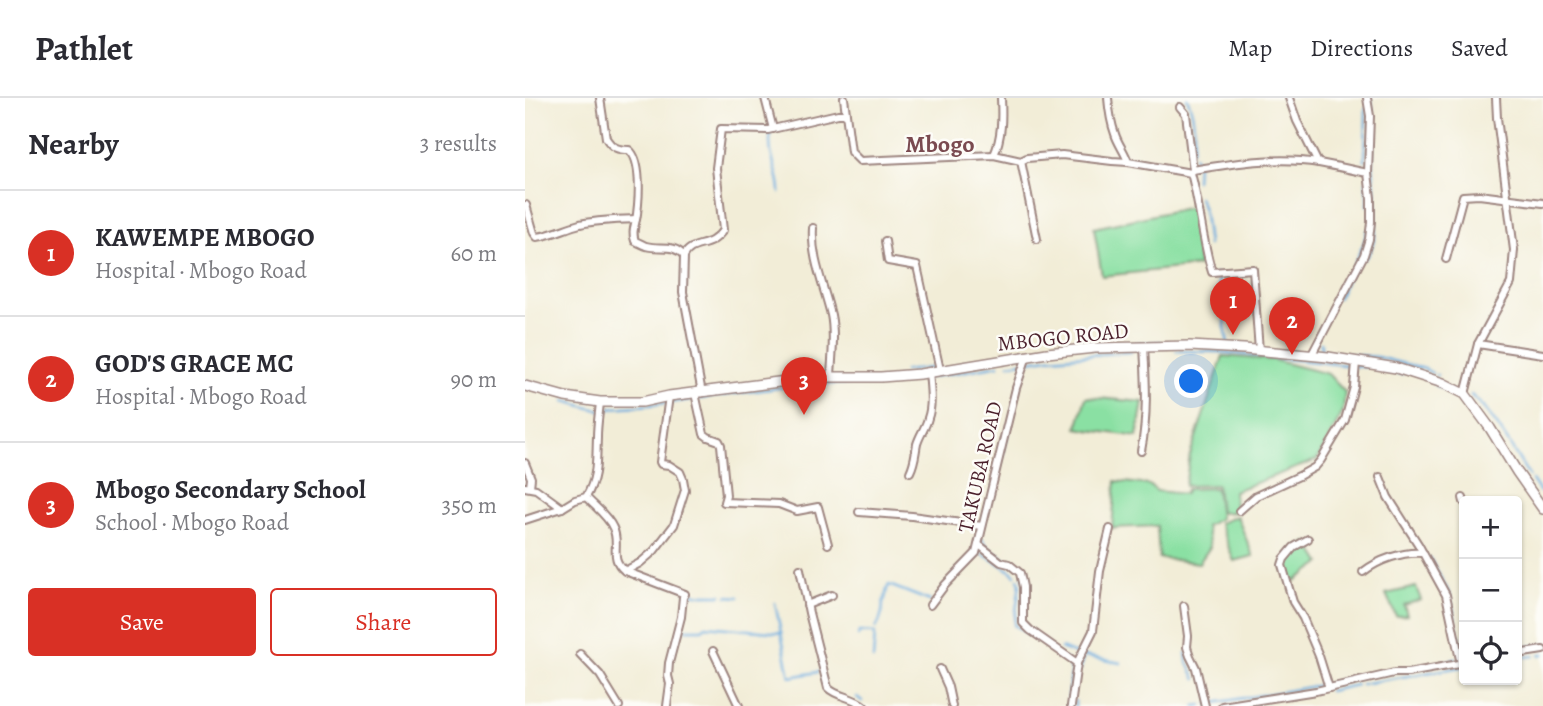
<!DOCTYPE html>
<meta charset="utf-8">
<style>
body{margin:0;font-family:Alegreya,serif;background:#f2f2f3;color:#2b2b33}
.controls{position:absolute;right:21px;bottom:21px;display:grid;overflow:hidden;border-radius:7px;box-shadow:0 2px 5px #0004}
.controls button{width:63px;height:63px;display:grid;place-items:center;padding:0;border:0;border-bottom:2px solid #e1e1e2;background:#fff;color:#2b2b33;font:35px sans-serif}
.you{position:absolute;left:667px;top:284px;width:24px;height:24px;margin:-18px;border:5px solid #fff;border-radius:50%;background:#1a73e8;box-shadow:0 0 0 10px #1a73e833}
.badge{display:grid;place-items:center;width:46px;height:46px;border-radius:50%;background:#d93025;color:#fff;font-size:23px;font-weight:700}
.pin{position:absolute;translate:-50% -58px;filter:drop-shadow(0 2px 4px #0008)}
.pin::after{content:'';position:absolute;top:37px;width:24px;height:21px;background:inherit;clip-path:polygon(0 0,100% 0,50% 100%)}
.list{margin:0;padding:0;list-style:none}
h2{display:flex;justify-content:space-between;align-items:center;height:91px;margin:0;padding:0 28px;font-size:30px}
h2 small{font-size:23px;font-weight:400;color:#7c7c81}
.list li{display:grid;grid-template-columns:46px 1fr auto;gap:21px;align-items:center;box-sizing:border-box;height:126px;padding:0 28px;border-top:2px solid #e1e1e2}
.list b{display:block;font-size:26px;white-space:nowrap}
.list p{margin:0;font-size:23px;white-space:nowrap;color:#7c7c81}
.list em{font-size:23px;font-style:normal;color:#7c7c81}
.actions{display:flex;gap:14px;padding:21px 28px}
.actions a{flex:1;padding:16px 0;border:2px solid #d93025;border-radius:7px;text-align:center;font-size:24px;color:#d93025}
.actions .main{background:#d93025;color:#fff}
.icon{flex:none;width:38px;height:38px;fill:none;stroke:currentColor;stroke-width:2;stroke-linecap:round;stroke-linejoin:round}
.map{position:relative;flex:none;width:1018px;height:608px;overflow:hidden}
header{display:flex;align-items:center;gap:42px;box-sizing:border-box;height:98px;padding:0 35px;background:#fff;border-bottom:2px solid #e1e1e2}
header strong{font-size:33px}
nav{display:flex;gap:38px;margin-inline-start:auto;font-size:24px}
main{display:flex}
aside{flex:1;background:#fff}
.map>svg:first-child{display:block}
</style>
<header>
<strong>Pathlet</strong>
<nav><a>Map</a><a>Directions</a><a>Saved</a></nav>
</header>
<main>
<aside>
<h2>Nearby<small>3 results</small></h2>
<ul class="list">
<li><span class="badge">1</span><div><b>KAWEMPE MBOGO</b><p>Hospital · Mbogo Road</p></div><em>60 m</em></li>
<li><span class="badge">2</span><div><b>GOD'S GRACE MC</b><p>Hospital · Mbogo Road</p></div><em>90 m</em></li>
<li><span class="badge">3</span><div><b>Mbogo Secondary School</b><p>School · Mbogo Road</p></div><em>350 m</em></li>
</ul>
<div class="actions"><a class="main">Save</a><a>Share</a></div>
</aside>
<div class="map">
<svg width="1018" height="608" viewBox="0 0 1018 608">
<rect width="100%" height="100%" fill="#fdfcf7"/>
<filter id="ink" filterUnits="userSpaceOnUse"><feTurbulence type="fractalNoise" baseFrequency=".0143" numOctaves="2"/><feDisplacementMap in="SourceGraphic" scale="14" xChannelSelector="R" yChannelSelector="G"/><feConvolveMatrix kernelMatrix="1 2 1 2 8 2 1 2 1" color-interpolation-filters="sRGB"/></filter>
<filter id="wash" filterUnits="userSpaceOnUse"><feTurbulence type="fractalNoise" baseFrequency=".00686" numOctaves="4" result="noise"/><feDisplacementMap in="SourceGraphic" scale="28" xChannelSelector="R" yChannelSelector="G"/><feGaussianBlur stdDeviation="1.57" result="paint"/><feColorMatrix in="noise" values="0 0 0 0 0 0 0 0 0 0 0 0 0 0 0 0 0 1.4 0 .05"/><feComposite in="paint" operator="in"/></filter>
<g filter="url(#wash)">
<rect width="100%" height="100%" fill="#f2edd7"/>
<!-- green -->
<g fill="#8ae0a3" stroke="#6a8067" stroke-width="2">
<path d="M666,109L674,168L577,178L569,130Z"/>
<path d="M698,258L748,262L803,276L820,294L818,314L792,362L709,393L710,414L695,415L692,387L660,388L665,357Z"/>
<path d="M561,299L618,304L612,339C592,335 572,334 552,330Z"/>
<path d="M591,383L624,387L632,393L660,396L661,391L691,390L695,420L681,428L685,449L674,465L634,460L632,428L587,430Z"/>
<path d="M712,418L728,458L709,463L694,425Z"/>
<path d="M783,444L796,465L767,485L765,484L758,468L769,451Z"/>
<path d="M891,489L896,502L879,507L882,517L871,518L861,496Z"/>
</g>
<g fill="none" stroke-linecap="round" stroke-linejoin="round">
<!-- stream -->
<g stroke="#6bacde" stroke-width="2.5">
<path d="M662,0C669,14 671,37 667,52"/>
<path d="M246,33C241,59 255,71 255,94"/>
<path d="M669,58L672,66L671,82"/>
<path d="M840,63L841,10"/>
<path d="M841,84L843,108"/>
<path d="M674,99L679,115L683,147"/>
<path d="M839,161C859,141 848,92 848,66C847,44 849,22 846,0"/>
<path d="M691,176L694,183L693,192L701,207L700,229L703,246"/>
<path d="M813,200L839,145L842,132"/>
<path d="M796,244V254L852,259L900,271L907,275"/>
<path d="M611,245L636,244"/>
<path d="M651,253L696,254L840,269"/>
<path d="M438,265L493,255"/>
<path d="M484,266L523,260L606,254"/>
<path d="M379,273L407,270"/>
<path d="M860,273L877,276"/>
<path d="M911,277H912"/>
<path d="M0,283L10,286"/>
<path d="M335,285C382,284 427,276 474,267"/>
<path d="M910,287L920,291"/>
<path d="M929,295L943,306"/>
<path d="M946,297C971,320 986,349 1004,378"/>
<path d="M40,303C49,305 68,312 77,312C84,312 91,309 98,309C175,305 251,284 328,286"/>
<path d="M1007,382L1015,394"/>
<path d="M469,392L493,293"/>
<path d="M457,441C462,451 473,458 483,463"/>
<path d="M452,453L483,471L490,477"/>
<path d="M905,461L925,497L932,532"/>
<path d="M498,477L501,486V501"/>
<path d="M125,480L145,487"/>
<path d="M493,481L495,485L489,527L514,543"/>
<path d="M161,494L177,497H196"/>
<path d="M202,498L214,499"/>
<path d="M569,498L571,477"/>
<path d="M250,505L265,579L293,574"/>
<path d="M351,530C356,522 358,514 358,504C362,500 360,492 364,487L405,503"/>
<path d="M158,531H177L181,528L257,535"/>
<path d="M934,537L936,551L939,557"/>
<path d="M333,538L334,534L350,535L348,561"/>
<path d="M996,549L1018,547"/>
<path d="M536,550L553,557L554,554"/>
<path d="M661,555L662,563L671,581"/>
<path d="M1015,557L1018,556"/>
<path d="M992,560L1009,558"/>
<path d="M541,561L546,574L543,605"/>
<path d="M905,567L931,561"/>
<path d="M879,571L899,568"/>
<path d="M554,572L559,558L596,565"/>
<path d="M828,579L876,571"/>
<path d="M806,585L823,581"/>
<path d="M836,586L936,569"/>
<path d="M804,593L831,587"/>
<path d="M332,599L337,603"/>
<path d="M550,603V608"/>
<path d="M683,606L802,586"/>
<path d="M543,607V608"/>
<path d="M670,608L677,607"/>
<path d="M718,608L732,606"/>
</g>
</g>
</g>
<g filter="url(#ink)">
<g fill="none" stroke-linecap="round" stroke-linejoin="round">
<defs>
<g id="street">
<path d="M75,0L81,40C87,50 93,52 104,52C117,62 114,100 112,116C111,126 106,133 110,143C111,143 120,148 121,148C135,152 149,145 159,158"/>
<path d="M240,0L248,31"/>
<path d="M319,0L326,54L335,63L469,57L496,63L502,60L537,57L587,63L603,64L666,75"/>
<path d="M583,0C584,12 586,25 590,36C593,46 600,54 603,64"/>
<path d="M764,0L772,23L793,65"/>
<path d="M655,9L661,16L668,72L666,75C675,108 677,142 687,174L728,171L734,253"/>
<path d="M469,57C477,39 477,20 476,0"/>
<path d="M496,63L512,141"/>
<path d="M668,72C710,65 752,58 794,65C811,68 827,72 843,75"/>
<path d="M1,107L9,135L12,139C28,137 40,130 55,126C73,122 92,122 111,121"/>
<path d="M288,130C286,160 299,188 306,217C310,236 307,258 306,278"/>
<path d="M360,143L363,163L392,168L415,272"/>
<path d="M159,158C167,142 185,152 198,132L191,70L196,31L243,32L313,16H321"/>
<path d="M159,158L158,194L177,295"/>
<path d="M921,161L938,98L954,97L1018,105"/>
<path d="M953,246L1018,256"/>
<path d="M786,258L839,157L844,141L846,124V100L843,75L845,18L842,0"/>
<path d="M170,295L179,336L183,339L194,343L196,347L201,397L199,404L254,406L272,413L293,409L303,446"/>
<path d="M940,296L953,246L986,185L989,152L972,20L971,0"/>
<path d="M616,353C623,318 621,284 619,248"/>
<path d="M0,365L6,380L5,389"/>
<path d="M385,374C390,364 390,356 392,346C395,336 401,329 403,320C408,306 405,288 404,274"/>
<path d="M855,379L863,399L893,446L921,497L936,566"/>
<path d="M0,389L11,391L37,410"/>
<path d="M61,399C70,409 83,418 88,430C96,447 83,459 100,473L160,496L158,499L156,519L144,565L143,578L145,586L142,608"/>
<path d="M938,400L939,404"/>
<path d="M714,413L731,398L774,378L790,369L796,362L820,322L829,289L831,264"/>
<path d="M334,414L387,418L457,428"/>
<path d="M0,422L37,410L50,402L61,399C73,379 71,362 72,339C72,327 74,316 75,304"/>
<path d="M783,441L769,449L759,461L757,467L768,504L778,520L794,558L804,590"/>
<path d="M454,447L476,464L484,466L495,475L498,489V525L505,532L552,565L546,608"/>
<path d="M275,471L284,515L303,590C312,599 327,598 339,608"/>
<path d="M100,473L115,465L129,453L149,427L160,392L158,381L155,374L144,367L136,366L135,364L144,298"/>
<path d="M838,474C853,462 878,453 898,455"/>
<path d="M282,507L307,497"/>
<path d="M405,507L420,487L451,455L491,290L502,258"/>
<path d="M659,508L663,538L662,549L665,558L671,570L680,608"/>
<path d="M992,545L996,556"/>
<path d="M188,553L214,608"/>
<path d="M55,556L75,577L94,608"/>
<path d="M992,556L1018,552"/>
<path d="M552,565L568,533L575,473L585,431"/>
<path d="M415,571L423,589L427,608"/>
<path d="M697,608L791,593L869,575H883L939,565"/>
</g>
<path id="secondary" d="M0,288L40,299L75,304H117L144,298L293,279H356L395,276L522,255L570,250L665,248L719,251L803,259L871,270L918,285L940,296L965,330L992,374L1018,411"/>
</defs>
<!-- street casing -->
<use href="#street" stroke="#9e8681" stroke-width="10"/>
<!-- secondary casing -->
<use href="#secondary" stroke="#9e8681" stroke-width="12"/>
<!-- street -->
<use href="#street" stroke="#fff" stroke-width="6"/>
<!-- secondary -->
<use href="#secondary" stroke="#fff" stroke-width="9"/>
</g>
</g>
<g text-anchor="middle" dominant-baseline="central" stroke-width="5" stroke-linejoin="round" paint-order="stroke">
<!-- street labels -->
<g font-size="21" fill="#4a1f2b" stroke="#fdfcf7">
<text transform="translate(538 239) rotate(-6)">MBOGO ROAD</text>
<text transform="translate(455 369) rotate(-77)">TAKUBA ROAD</text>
</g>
<!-- quarter labels -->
<g font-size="24" font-weight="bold" fill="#7a4a50" stroke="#fdfcf7">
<text x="415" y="46">Mbogo</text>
</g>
</g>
</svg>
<div class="controls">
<button>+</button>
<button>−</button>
<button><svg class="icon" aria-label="locate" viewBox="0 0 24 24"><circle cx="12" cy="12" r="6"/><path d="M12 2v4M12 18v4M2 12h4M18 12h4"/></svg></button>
</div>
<div class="you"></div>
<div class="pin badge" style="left:708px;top:237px">1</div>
<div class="pin badge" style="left:767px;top:257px">2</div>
<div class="pin badge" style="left:279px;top:317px">3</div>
</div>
</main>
